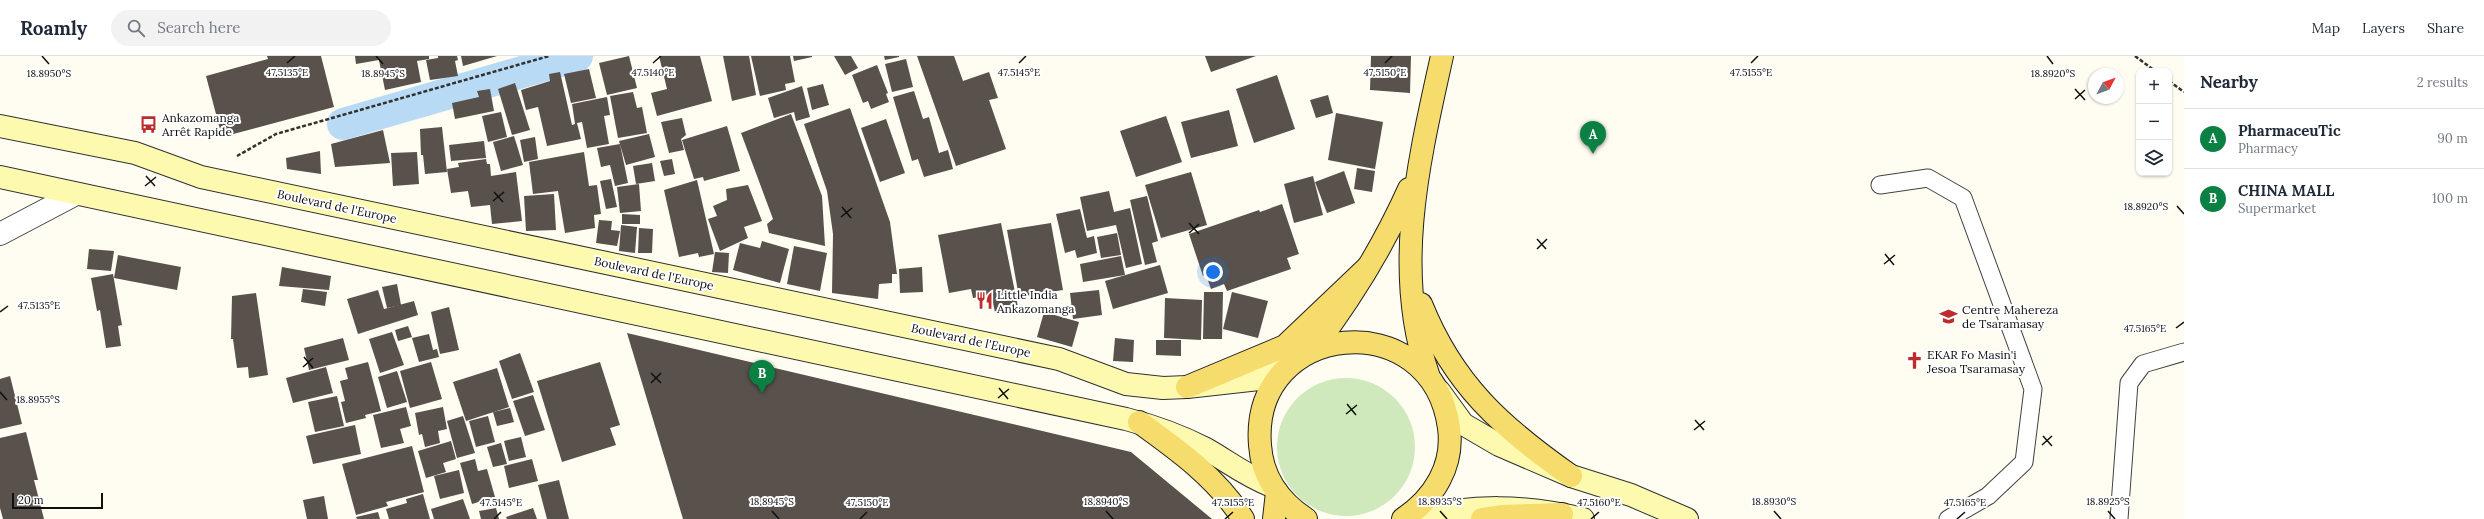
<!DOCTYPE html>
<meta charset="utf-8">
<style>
body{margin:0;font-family:Lora,serif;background:#f2f2f3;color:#1f2937}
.controls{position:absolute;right:12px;top:12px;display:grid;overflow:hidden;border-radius:8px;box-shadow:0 1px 3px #0004}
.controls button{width:36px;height:36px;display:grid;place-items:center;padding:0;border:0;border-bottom:1px solid #e0e1e3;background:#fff;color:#1f2937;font:20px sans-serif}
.compass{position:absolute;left:2088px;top:12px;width:36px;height:36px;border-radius:50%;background:#fff;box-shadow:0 1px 3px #0004;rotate:49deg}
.scale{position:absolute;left:12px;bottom:10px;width:91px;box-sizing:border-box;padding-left:4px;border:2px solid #0f0f0f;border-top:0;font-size:11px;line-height:14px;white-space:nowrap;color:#0f0f0f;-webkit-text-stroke:3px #fff;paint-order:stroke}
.you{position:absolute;left:1213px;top:216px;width:14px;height:14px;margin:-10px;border:3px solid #fff;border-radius:50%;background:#1a73e8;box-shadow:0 0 0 6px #1a73e833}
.badge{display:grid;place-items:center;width:26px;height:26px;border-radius:50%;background:#0b8043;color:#fff;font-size:13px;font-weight:700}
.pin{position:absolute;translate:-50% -33px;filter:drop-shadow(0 1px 2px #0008)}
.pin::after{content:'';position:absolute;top:21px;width:14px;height:12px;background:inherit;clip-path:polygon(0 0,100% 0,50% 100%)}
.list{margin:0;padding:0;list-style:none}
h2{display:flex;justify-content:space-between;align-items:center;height:52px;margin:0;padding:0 16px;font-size:17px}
h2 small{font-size:13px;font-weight:400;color:#747a83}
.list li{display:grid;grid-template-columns:26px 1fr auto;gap:12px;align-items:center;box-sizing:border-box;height:60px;padding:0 16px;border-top:1px solid #e0e1e3}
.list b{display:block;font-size:15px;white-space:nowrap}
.list p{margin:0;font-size:13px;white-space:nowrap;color:#747a83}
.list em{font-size:13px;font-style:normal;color:#747a83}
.icon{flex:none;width:22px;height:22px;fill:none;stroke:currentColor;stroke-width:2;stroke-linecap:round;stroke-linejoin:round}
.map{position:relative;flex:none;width:2184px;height:463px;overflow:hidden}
header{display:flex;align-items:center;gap:24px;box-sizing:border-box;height:56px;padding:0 20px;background:#fff;border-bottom:1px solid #e0e1e3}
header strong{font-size:19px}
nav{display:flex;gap:22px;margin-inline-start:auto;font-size:14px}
.search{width:280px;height:36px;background:#f2f2f3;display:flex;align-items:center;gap:10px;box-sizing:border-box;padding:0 14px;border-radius:22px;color:#747a83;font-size:15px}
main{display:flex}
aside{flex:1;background:#fff}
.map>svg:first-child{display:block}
</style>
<header>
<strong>Roamly</strong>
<div class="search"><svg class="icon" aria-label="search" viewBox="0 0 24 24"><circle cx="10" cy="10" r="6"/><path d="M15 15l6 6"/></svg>Search here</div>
<nav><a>Map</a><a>Layers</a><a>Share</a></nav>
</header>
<main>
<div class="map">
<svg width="2184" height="463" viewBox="0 0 2184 463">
<rect width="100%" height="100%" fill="#fffdf2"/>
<!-- green -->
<circle fill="#d0e9bc" cx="1346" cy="391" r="69"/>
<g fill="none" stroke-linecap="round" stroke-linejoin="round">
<!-- canal -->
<path stroke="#b8daf5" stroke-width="32" d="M343,68L577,0"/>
</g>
<!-- building -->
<g fill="#58514c">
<path d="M267,0H321L334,51L222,81L206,20L268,3Z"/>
<path d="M355,0H429V3L417,5L421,26L385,34L379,4L356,8Z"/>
<path d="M438,0H457L458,4L455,5L458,20L430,24L426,4L438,2Z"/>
<path d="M461,0H497L463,10Z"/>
<path d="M629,0L637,32L607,39L599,7Z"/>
<path d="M659,0H700L712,45L657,60L651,37L667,33Z"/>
<path d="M723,0H749L756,39L732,45Z"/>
<path d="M751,0H790L795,26L785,28L786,34L760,40Z"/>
<path d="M793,0H812V1L794,5Z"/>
<path d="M834,0H851L858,12L845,19Z"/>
<path d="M884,0H899V1L885,4Z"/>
<path d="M917,0H954L963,25L989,16L998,42L989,44L1006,93L956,110Z"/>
<path d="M1205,0H1256L1211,16Z"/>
<path d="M1371,0H1411L1410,37L1370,34Z"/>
<path d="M906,3L913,31L892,36L885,8Z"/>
<path d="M877,9L888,37L886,38L889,46L871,53L868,45L863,47L852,19Z"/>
<path d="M589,13L596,42L571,47L564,18Z"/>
<path d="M560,16L572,69L575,68L572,48L607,41L610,59L604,60L609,88L587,92L582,66L577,67L581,83L547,90L538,51L526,54L521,34L550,25L549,18Z"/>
<path d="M1277,19L1295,73L1254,87L1236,33Z"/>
<path d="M515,27L530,74L512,79L498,33Z"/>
<path d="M823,28L829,49L812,54L807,32Z"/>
<path d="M802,30L810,61L796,65L794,56L774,62L768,42Z"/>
<path d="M490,33L494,55L455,63L452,47L479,41L477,35Z"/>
<path d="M914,35L923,63L929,61L939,97L948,94L953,113L924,121L918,103L912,105L893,41Z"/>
<path d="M633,36L637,52L642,51L647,77L618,82L610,40Z"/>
<path d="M1328,39L1333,57L1316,62L1310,44Z"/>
<path d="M850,52L890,166L897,218H892V227L879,228L878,243L832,237L833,178L827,135L804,68Z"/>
<path d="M1229,54L1238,90L1191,102L1181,66Z"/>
<path d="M501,56L507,81L488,86L482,60Z"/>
<path d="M1336,57L1383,66L1375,113L1328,104Z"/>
<path d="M791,58L822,140L825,190L769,177L767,168L773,163L741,77Z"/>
<path d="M1166,60L1182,106L1136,121L1120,75Z"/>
<path d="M682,62L686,79L681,83L684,94L669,97L661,66Z"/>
<path d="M886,63L905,117L880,126L861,72Z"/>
<path d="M727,70L740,115L704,125L703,121L694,123L682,84Z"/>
<path d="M442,71L447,116L425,118L423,99H421L420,73Z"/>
<path d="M383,74L390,107L335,111L331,88Z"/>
<path d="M649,78L655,101L626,109L619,85Z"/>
<path d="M514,80L523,109L501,115L493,86Z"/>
<path d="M535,81L538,103L524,106L520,84Z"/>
<path d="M484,85L486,102L451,105L449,89Z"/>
<path d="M620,88L628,127L615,130L610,109L601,111L597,92Z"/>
<path d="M320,95L321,118L287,113L286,102Z"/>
<path d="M417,96L419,128L393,130L391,97Z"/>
<path d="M584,96L589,130L597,129L601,158L594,159L595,172L565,177L558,135L533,138L529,106Z"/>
<path d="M486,103L487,108H490L491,120L516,116L522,165L492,168L490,149L471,151L468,135L451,137L447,113L459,111L458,107Z"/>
<path d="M672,103L675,118L664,120L660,105Z"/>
<path d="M652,107L655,125L636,128L633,110Z"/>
<path d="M1357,112L1375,115L1372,136L1354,133Z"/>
<path d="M1344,115L1355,147L1327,157L1315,126Z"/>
<path d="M1191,116L1207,169L1161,182L1145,129Z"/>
<path d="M1313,120L1323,159L1294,167L1284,128Z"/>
<path d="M611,123L617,151L606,153L600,125Z"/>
<path d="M697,124L714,198L699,201L698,197L679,201L664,134Z"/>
<path d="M639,128L641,155L620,157L617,131Z"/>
<path d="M748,129L762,165L744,171L748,182L720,195L708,163L717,160L713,150L727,144L726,133Z"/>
<path d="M1109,135L1114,156L1130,152L1142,208L1126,212L1116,169L1087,175L1080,141Z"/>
<path d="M554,138L556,174L526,175L524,140Z"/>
<path d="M1147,140L1158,185L1152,187L1157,206L1145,209L1130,144Z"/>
<path d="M1282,148L1299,198L1287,202L1291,213L1227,235L1224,228L1211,233L1206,219L1203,220L1189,178L1259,154L1260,156Z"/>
<path d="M1080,153L1087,182L1094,180L1097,197L1077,202L1075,194L1065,197L1056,158Z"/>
<path d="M622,158L640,159V168H622Z"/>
<path d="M599,164L612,165L611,174L620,175L617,190L596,187Z"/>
<path d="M1001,167L1018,251L995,256L991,239L973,242L971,233L949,237L938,179Z"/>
<path d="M1051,167L1063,234L1019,241L1007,174Z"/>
<path d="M621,169L637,171L635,197L619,195Z"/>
<path d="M639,172L653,173L652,197H638Z"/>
<path d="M1117,177L1121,199L1101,202L1097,181Z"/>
<path d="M762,185L789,193L780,227L733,214L740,187L760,192Z"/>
<path d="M794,190L827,197L820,235L787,228Z"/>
<path d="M89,193L114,195L111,215L87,213Z"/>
<path d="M715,196L729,197L728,217L712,216Z"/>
<path d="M118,199L181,211L177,234L114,222Z"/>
<path d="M1121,200L1125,219L1083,226L1080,208Z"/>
<path d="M1160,209L1168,237L1113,253L1105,225Z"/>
<path d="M282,211L331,220L329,234L279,230Z"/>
<path d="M922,211L923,236L900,237L899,213Z"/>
<path d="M113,218L122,269L118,270L121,290L106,292L100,254L97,255L91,222Z"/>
<path d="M397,228L401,249L387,252L382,231Z"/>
<path d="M303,233L327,236L325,250L301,246Z"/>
<path d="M378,234L384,253L414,245L418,259L358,278L347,243Z"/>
<path d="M1099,234L1102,259L1073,263L1070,237Z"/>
<path d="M1204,236H1223L1222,283H1203Z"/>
<path d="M1232,236L1268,245L1258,282L1223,273Z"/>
<path d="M256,237L268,319L249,322L248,311L237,312L233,283H231L232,240Z"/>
<path d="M1165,242L1202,244L1201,284L1164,282Z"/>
<path d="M449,251L459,294L440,298L431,256Z"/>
<path d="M1044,256L1079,266L1072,291L1037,281Z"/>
<path d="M408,270L412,281L398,285L395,274Z"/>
<path d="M392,276L404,309L380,317L369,283Z"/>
<path d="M627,277L1131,396L1212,463H683Z"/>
<path d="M429,278L433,294L437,293L439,301L419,306L412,282Z"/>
<path d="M343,282L349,304L309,314L304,292Z"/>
<path d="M1115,282L1134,284L1133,306L1113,305Z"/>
<path d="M1156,284H1181V300L1156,299Z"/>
<path d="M520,297L534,336L512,343L499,305Z"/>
<path d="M368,306L381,355L365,359L366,362L346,367L341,346L345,345L340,325L348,323L345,312Z"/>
<path d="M431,306L442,343L410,352L400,315Z"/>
<path d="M600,306L620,369L610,372L616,389L562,406L537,325Z"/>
<path d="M326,311L333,337L293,347L286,322Z"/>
<path d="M497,312L509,351L466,365L453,326Z"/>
<path d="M397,315L407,346L387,352L378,321Z"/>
<path d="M10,320L22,368L0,373V323Z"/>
<path d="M533,339L545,374L525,380L513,345Z"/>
<path d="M337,340L344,370L315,376L308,346Z"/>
<path d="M406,351L411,370L400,373L404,387L381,392L373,359Z"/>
<path d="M443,351L447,373L438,375L440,387L425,391L422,378L419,379L415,357Z"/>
<path d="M510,352L514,366L497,370L493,356Z"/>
<path d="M463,360L475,397L457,402L447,365Z"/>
<path d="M488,360L495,386L476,391L469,365Z"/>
<path d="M355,369L361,398L313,408L306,380Z"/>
<path d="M26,376L38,424H34L44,463H3L0,452V382Z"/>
<path d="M521,381L526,401L509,405L504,385Z"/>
<path d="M451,385L456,403L443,407L446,416L426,422L418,395Z"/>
<path d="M501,387L507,408L493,411L487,391Z"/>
<path d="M412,390L424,436L386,446L388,450L356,459L342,408Z"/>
<path d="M475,403L478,415L487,413L495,441L472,448L460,407Z"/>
<path d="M532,403L538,425L509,432L504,410Z"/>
<path d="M459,414L464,437L440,443L434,420Z"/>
<path d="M559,424L569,463H547L538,429Z"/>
<path d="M423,438L430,463H389L386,453L407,447L406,443Z"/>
<path d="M324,440L328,463H307L303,444Z"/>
<path d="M463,443L470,463H434L431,453Z"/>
<path d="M496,452L499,463H481L479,455Z"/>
<path d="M533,452L537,463H507L506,461Z"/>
<path d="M378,456L380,463H357L356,461Z"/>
</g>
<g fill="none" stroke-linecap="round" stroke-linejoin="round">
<defs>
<g id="lane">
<path d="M1880,129L1928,122L1963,142L2033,333L2024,406L1988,440L1948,463"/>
<path d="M2119,463L2129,327L2143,308L2184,296"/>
</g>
<path id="street" d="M0,178L76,138"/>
<g id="secondary">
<path d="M0,70L135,97L201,121L1059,303L1126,328L1163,332L1187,331L1259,323L1297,303"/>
<path d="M0,121L1126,363C1153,370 1181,380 1206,393C1229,406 1246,420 1272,430"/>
<path d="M1439,335L1463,368L1499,389L1571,420L1631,439L1687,463"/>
<path d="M1414,463C1472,448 1525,449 1583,463"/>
</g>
<g id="primary">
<path d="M1421,248C1453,328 1501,371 1571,420"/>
<path d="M1312,294C1350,244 1383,191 1409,133"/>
<path d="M1428,318C1392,214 1419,104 1442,0"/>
<path d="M1187,331L1285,290L1368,211"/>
<path d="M1139,366C1178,394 1217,422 1243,463"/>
<path d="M1274,463L1277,436"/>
<path d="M1306,463C1280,446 1262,421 1260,389C1250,265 1432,246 1449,372C1454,410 1434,442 1403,463"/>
<path d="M1482,463L1501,460L1562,458"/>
</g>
</defs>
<!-- lane casing -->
<use href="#lane" stroke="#424242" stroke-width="19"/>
<!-- street casing -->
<use href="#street" stroke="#424242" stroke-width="24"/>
<!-- secondary casing -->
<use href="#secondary" stroke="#313131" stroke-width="24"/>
<!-- primary casing -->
<use href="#primary" stroke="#202020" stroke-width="24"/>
<!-- path -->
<g stroke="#313131" stroke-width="2.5" stroke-dasharray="4 2" stroke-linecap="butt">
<path d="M2135,0L2155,15"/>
<path d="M2169,25L2184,36"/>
<path d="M237,100L276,78L549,0"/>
</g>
<!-- lane -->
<use href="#lane" stroke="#fff" stroke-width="17"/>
<!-- street -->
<use href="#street" stroke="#fff" stroke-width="22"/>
<!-- secondary -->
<use href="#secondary" stroke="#fdf9af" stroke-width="22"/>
<!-- primary -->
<use href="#primary" stroke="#f5dc6c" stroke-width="22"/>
</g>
<!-- ticks -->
<path fill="none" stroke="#0f0f0f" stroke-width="1.5" d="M42,0L49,8M376,0L383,8M2047,0L2053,8M287,7L295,0M653,7L661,0M1019,7L1026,0M1385,7L1392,0M1751,7L1758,0M2075,33L2085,44M2075,43L2085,34M146,120L155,130M145,130L156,121M494,136L503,146M493,145L504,136M2177,150L2184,158M842,151L851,162M841,161L852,152M1189,167L1199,178M1189,177L1199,168M1537,183L1546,193M1537,193L1547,183M1885,198L1894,209M1884,208L1895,199M0,256L8,250M2176,272L2184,266M304,301L313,312M303,311L313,302M651,317L661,327M651,327L661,317M999,332L1008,343M0,336L7,344M998,342L1009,333M1347,348L1356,359M1346,358L1357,349M1695,364L1704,374M1694,374L1705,365M2043,380L2052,390M2042,389L2052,380M772,455L779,463M1106,455L1113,463M1440,455L1447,463M1774,455L1781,463M2108,455L2115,463M494,463L501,456M860,463L867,456M1225,463L1233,456M1591,463L1599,456M1957,463L1965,456"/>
<!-- icons -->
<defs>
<symbol id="bus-bare" viewBox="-9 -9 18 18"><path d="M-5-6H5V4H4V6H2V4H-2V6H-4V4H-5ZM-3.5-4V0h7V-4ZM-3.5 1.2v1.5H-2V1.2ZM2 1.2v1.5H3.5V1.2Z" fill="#bd2b2a" stroke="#fff" stroke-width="2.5" paint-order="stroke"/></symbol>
<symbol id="restaurant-bare" viewBox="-9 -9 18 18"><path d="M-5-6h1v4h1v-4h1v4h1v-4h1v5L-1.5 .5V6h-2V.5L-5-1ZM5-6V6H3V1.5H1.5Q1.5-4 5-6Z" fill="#bd2b2a" stroke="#fff" stroke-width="2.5" paint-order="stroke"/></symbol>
<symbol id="school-bare" viewBox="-9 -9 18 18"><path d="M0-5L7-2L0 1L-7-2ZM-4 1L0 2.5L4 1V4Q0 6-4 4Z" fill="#bd2b2a" stroke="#fff" stroke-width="2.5" paint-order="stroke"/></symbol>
<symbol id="church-bare" viewBox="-9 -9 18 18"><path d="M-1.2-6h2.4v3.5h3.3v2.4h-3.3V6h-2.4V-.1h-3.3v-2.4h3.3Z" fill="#bd2b2a" stroke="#fff" stroke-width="2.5" paint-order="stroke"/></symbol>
</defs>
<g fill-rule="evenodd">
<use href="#bus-bare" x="136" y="56" width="25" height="25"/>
<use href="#restaurant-bare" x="972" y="232" width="25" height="25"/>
<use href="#school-bare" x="1936" y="248" width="25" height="25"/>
<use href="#church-bare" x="1902" y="292" width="25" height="25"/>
</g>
<g text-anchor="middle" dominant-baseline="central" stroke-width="4" stroke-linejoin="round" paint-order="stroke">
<!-- poi labels -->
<g font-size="12" fill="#0f0f0f" stroke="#fff" text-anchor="start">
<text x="162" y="61">Ankazomanga<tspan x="162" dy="14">Arrêt Rapide</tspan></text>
<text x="997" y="238">Little India<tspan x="997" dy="14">Ankazomanga</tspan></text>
<text x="1962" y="253">Centre Mahereza<tspan x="1962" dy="14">de Tsaramasay</tspan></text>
<text x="1927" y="298">EKAR Fo Masin'i<tspan x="1927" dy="14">Jesoa Tsaramasay</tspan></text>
</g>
<!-- street labels -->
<g font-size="12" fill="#0f0f0f" stroke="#fff">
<text transform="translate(337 150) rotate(12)">Boulevard de l'Europe</text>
<text transform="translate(654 217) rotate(12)">Boulevard de l'Europe</text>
<text transform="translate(971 284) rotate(12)">Boulevard de l'Europe</text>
</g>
</g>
<g font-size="10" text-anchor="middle" fill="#0f0f0f" stroke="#fff" stroke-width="4" stroke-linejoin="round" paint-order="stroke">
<text x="287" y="20">47.5135°E</text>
<text x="653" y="20">47.5140°E</text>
<text x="1019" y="20">47.5145°E</text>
<text x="1385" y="20">47.5150°E</text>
<text x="1751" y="20">47.5155°E</text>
<text x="49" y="21">18.8950°S</text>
<text x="383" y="21">18.8945°S</text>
<text x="2053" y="21">18.8920°S</text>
<text x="2146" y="154">18.8920°S</text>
<text x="39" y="253">47.5135°E</text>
<text x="2145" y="276">47.5165°E</text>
<text x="38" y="347">18.8955°S</text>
<text x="772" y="449">18.8945°S</text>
<text x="1106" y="449">18.8940°S</text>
<text x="1440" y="449">18.8935°S</text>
<text x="1774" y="449">18.8930°S</text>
<text x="2108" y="449">18.8925°S</text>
<text x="501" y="450">47.5145°E</text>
<text x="867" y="450">47.5150°E</text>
<text x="1233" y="450">47.5155°E</text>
<text x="1599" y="450">47.5160°E</text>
<text x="1965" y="450">47.5165°E</text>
</g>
</svg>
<div class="controls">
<button>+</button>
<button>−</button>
<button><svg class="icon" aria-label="layers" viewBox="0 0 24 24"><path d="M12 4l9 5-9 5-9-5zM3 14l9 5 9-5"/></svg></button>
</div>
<svg class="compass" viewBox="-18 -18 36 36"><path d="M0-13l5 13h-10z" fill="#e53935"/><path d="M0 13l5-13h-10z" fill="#747a83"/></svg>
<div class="scale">20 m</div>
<div class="you"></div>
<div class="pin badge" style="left:1593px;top:98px">A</div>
<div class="pin badge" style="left:762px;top:337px">B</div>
</div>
<aside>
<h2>Nearby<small>2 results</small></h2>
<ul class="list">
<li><span class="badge">A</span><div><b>PharmaceuTic</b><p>Pharmacy</p></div><em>90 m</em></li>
<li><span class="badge">B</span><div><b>CHINA MALL</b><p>Supermarket</p></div><em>100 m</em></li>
</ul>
</aside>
</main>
